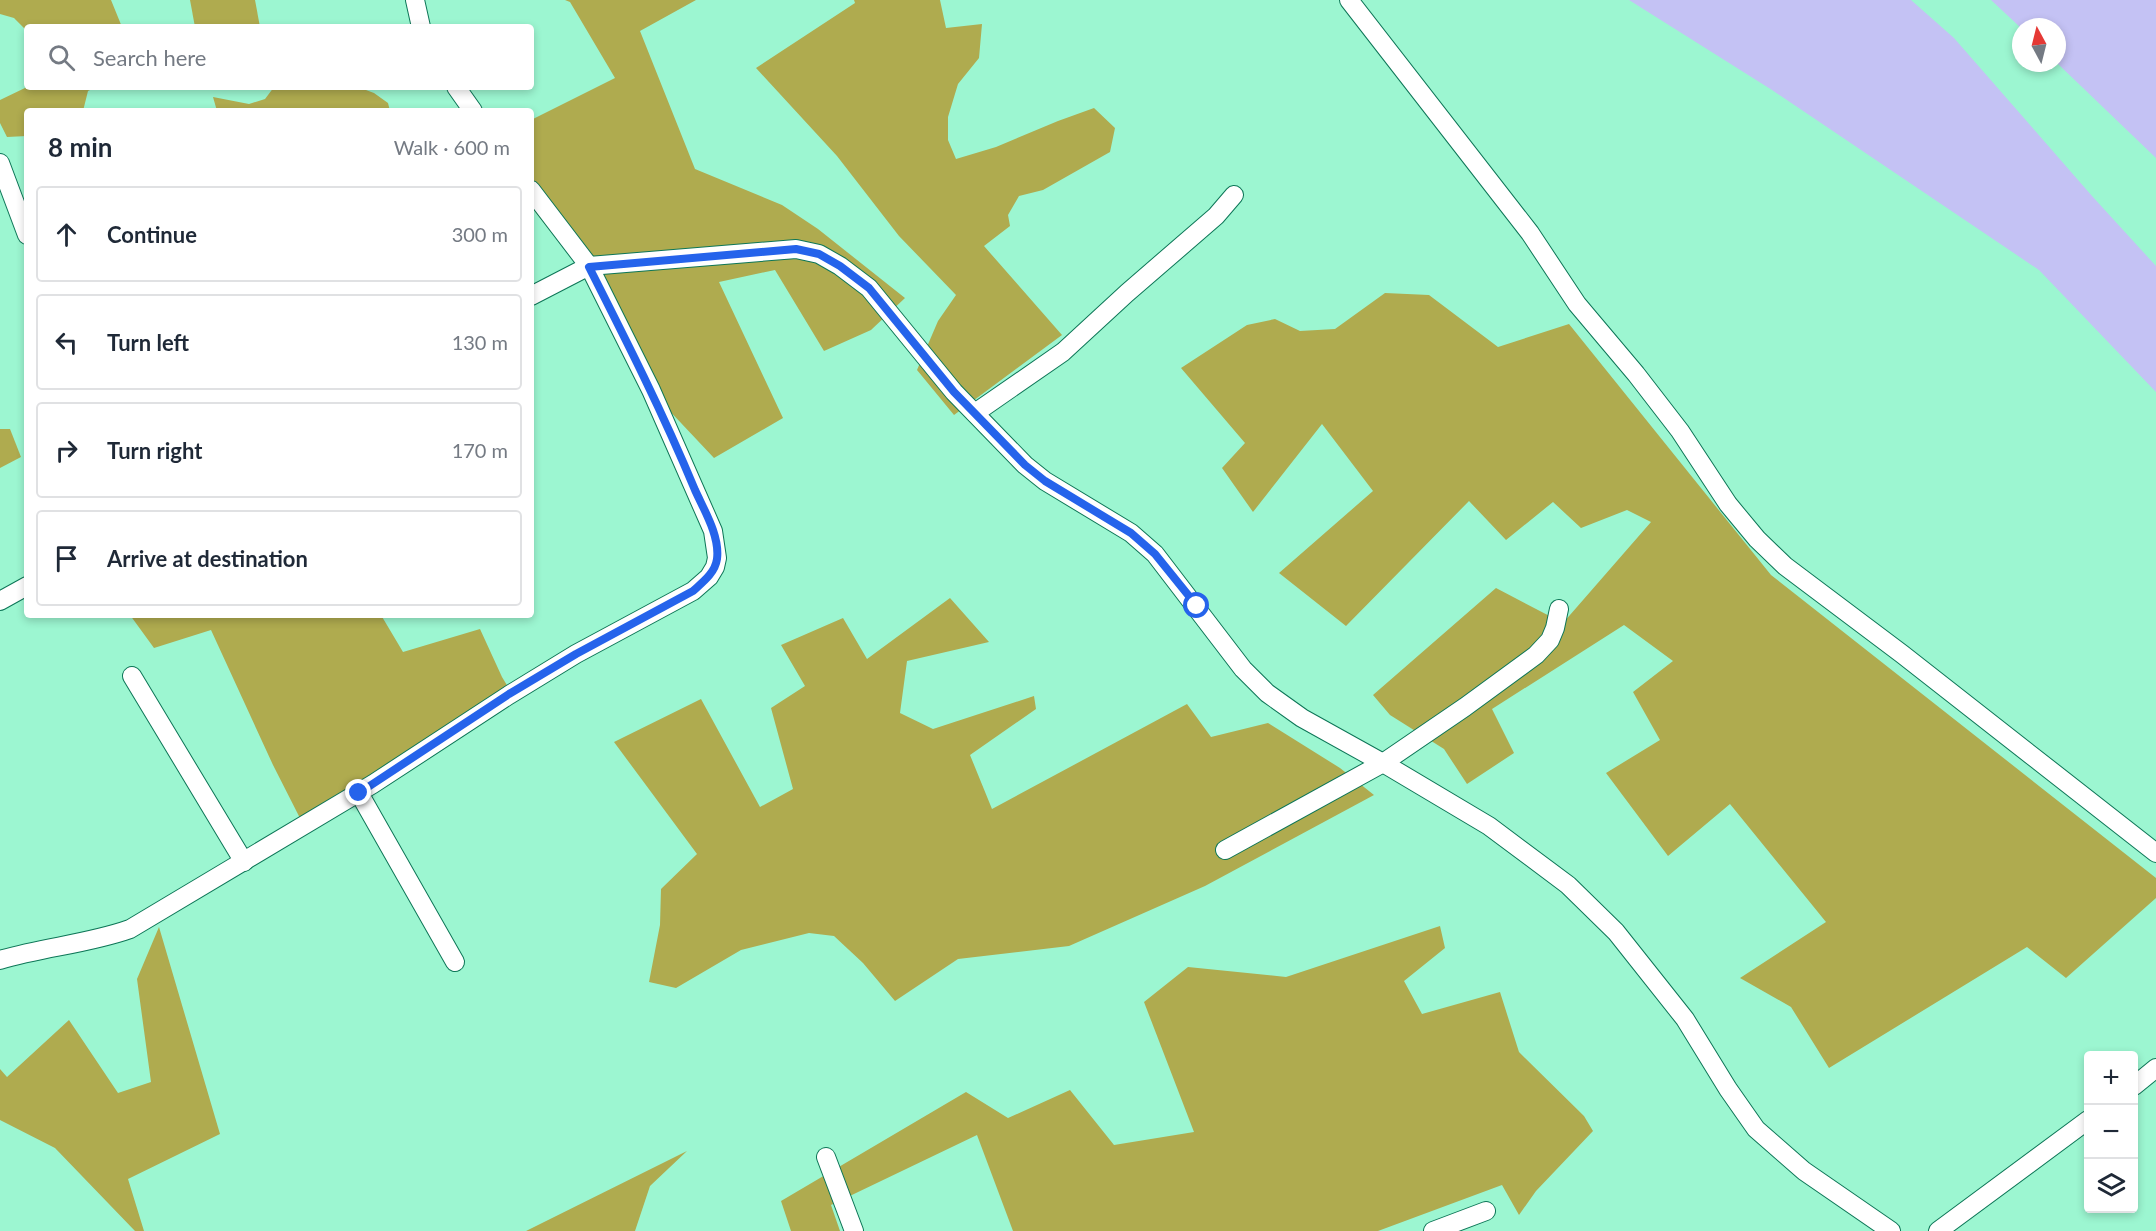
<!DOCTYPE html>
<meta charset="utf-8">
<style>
body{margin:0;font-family:Lato,sans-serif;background:#f6f6f7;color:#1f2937}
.controls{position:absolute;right:18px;bottom:18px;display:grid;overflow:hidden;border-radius:6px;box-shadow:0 3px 9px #0003}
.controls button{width:54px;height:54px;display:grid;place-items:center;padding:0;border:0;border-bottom:2px solid #e0e1e3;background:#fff;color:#1f2937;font:30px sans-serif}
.compass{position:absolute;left:2012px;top:18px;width:54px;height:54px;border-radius:50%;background:#fff;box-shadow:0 3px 9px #0003;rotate:353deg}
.stop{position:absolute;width:18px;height:18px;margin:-14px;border:4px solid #2563eb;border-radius:50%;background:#fff}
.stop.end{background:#2563eb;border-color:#fff;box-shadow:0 2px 6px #0008}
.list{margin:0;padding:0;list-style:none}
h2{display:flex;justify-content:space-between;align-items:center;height:78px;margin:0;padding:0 24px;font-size:26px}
h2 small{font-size:20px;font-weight:400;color:#747a83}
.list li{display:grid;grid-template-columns:39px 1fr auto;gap:18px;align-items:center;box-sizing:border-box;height:96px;margin:0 12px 12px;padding:0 12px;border:2px solid #e0e1e3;border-radius:6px}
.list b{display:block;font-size:22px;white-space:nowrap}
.list em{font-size:20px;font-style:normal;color:#747a83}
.icon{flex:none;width:33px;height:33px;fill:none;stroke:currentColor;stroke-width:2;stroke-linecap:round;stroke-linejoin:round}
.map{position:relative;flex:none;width:2156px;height:1231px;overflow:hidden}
.search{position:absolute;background:#fff;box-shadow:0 3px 9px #0003;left:24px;top:24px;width:510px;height:66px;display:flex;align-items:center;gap:15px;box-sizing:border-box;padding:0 21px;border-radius:6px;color:#747a83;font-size:22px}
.panel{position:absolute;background:#fff;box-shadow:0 3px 9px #0003;left:24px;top:108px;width:510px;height:510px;border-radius:6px}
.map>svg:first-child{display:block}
</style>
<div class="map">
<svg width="2156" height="1231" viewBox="0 0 2156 1231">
<rect width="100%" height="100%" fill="#9cf6d1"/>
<!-- forest -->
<g fill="#afab4f">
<path d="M0,0H111L122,27H27V31L14,18L0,14Z"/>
<path d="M190,0H255L260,27H195Z"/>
<path d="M565,0H696L640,31L695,169L782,205L818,229L905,298L871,330L824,351L775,270L719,282L783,418L714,458L632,371L596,293L573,260L533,209L531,204V120L615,78L570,2Z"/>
<path d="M854,0H940L946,28L982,24L979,58L958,84L948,117V140L956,159L996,147L1058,121L1094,108L1115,128L1110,152L1043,190L1019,196L1008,215L1010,226L984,246L1062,335L954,415L917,370L938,321L956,295L899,236L837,156L756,68L855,3Z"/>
<path d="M27,87H96L88,91L83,111H27V136L7,137L0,123V100Z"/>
<path d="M274,87H358L374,93L388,103L390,111H217L213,97L249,104L265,99Z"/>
<path d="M1385,293L1429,295L1498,347L1569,324L1771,575L2156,878V898L2066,978L2027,947L1829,1068L1791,1007L1740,978L1826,922L1730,804L1668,856L1606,773L1660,740L1633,692L1673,661L1624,625L1492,709L1514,753L1467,784L1444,749L1390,715L1373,695L1496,588L1563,623L1651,522L1627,510L1581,528L1553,502L1506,540L1469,501L1346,626L1279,573L1373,491L1322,424L1253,512L1222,468L1245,443L1181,368L1247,325L1275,319L1300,331L1335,329Z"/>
<path d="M0,429H10L21,457L0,468Z"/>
<path d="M950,598L989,642L907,661L900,713L933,729L1034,696L1036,709L970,755L992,809L1187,704L1211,737L1268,723L1340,768L1374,795L1205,886L1069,946L958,959L895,1001L863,963L834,936L809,933L741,950L676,988L649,982L660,925L661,889L697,854L614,742L701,699L760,807L793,789L771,708L805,686L781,645L843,618L867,659Z"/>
<path d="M130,615H381L403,652L480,629L502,677L514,697L305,828L273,765L211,630L154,648Z"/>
<path d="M1440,926L1445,948L1404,981L1422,1014L1500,992L1519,1052L1584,1116L1593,1131L1536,1191L1519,1215L1502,1185L1378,1231H1013L977,1135L831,1205L840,1231H791L781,1201L966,1092L1008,1118L1070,1090L1114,1145L1194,1132L1144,1002L1188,967L1286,977Z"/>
<path d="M159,927L220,1134L128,1179L144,1231H135L55,1148L0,1120V1069L7,1077L69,1020L118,1093L151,1082L137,979Z"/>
<path d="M687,1151L650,1186L635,1231H526Z"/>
</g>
<!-- water -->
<g fill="#c4c2f4">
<path d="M1629,0H1911L1954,38L2092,196L2156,266V392L2039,270L1772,90Z"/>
<path d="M1991,0H2156V158L2057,63V27L2021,28Z"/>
</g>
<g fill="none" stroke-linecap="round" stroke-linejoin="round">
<defs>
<g id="minor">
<path d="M415,0L421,27"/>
<path d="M1349,0L1530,233L1577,304L1636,374L1680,431L1728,504L1757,539L1785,566L1902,654L2156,853"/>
<path d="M456,87L473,111"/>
<path d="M0,163L27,235"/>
<path d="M531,296L589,266L796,249L819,254L840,266L869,288L954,392L1025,465L1045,481L1131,533L1155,554L1243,669L1267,693L1302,718L1383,763L1489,826L1568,885L1616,932L1685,1019L1728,1089L1756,1129L1804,1171L1891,1231"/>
<path d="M975,413L1063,352L1127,293L1216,216L1234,195"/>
<path d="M0,601L27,586"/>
<path d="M132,676L244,862"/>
<path d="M359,793L455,962"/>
<path d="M1225,850L1383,763L1465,707L1536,655L1550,640L1555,628L1559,609"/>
<path d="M0,960C43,947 88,944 130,929L373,784L509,695L576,654L693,591L709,577L715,567L717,558L713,531L651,390L589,266L531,190"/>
<path d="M2134,1086L2156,1068"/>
<path d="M826,1157L854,1231"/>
<path d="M1433,1231L1486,1211"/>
<path d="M1938,1231L2088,1120"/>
</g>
</defs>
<!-- minor casing -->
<use href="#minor" stroke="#0d7657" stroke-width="20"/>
<!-- minor -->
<use href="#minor" stroke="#fff" stroke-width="18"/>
</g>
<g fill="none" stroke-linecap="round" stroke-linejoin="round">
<!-- route -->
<path stroke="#2563eb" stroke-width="8" d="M359,793L509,694L576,654L693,591C703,582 715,573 717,559C720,536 704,510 695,490C663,413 626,340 589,267L796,249L819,254L840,266L869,288L954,392L1025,465L1045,481L1131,533L1155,554L1197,606"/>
</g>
</svg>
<div class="controls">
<button>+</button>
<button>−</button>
<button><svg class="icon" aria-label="layers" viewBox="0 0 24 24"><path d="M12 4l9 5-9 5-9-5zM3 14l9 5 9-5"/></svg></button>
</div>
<svg class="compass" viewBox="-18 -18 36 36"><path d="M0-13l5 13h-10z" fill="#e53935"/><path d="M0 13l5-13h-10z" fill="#747a83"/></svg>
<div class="stop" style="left:1197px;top:606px"></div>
<div class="stop end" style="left:359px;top:793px"></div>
<div class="search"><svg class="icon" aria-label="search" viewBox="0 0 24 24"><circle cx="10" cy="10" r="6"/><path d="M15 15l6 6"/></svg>Search here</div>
<section class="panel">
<h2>8 min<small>Walk · 600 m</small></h2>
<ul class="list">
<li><svg class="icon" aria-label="ahead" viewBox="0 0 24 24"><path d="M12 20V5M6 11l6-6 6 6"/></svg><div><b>Continue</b></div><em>300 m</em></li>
<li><svg class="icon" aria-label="left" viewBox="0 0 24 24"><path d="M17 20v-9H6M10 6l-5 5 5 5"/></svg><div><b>Turn left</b></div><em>130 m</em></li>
<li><svg class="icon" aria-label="right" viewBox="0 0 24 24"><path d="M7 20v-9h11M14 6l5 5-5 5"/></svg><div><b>Turn right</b></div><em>170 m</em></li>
<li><svg class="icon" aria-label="arrive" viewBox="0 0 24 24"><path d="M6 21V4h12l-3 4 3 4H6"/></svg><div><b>Arrive at destination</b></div></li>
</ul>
</section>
</div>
